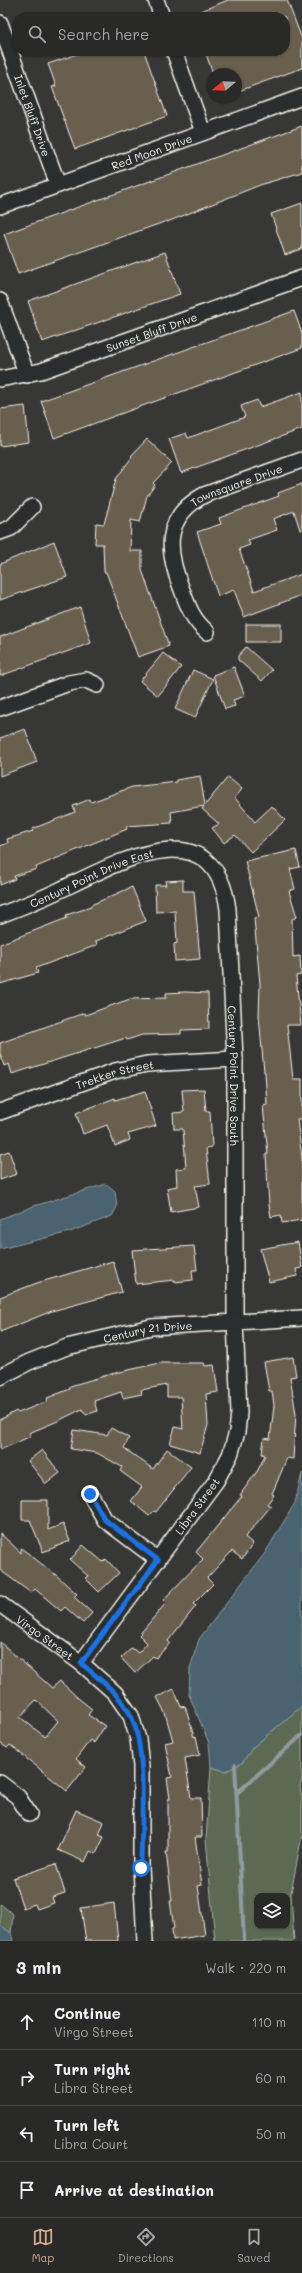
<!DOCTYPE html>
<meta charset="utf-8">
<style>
body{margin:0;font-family:Mali,sans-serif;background:#353534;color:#f1f3f6}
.controls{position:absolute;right:12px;bottom:12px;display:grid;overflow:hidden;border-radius:8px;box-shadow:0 1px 3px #0004}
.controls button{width:36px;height:36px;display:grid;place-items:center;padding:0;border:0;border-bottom:1px solid #454545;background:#292928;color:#f1f3f6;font:20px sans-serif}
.compass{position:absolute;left:206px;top:68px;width:36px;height:36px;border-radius:50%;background:#292928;box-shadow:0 1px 3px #0004;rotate:251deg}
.stop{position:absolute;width:12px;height:12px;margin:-9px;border:3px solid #1a73e8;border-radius:50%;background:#fff}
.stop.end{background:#1a73e8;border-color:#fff;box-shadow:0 1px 4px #0008}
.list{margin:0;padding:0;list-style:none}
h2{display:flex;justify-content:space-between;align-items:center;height:52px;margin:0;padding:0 16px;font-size:17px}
h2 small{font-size:13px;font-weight:400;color:#a5a6a8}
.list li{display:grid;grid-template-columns:26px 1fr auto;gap:12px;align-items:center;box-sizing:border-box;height:56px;padding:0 16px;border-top:1px solid #454545}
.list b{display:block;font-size:15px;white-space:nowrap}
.list p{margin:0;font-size:13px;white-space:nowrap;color:#a5a6a8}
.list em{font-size:13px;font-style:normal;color:#a5a6a8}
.icon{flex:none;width:22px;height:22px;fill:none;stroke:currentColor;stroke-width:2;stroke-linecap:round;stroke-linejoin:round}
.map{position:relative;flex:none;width:302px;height:1941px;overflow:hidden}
.search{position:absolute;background:#292928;box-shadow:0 1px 3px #0004;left:12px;right:12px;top:12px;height:44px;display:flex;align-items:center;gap:10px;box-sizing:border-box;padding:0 14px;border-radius:16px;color:#a5a6a8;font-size:15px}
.sheet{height:276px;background:#292928}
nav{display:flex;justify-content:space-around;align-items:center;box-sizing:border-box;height:56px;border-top:1px solid #454545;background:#292928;font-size:11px;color:#a5a6a8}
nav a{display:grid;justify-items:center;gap:2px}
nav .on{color:#d6ab8b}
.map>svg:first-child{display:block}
</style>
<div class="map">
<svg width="302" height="1941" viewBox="0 0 302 1941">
<rect width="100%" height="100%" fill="#373735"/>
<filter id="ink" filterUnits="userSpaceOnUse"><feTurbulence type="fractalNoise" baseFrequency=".025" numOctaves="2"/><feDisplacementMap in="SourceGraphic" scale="8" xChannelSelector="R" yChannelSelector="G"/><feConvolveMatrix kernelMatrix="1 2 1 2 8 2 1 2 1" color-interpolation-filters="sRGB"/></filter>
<g filter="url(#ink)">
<!-- green -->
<g fill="#5d6b53" stroke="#a8ae9e" fill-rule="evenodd">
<path d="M302,1706V1780L300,1787L302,1797V1835L291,1893L294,1941H215L206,1839L211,1767L226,1771L242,1763L253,1747ZM257,1896H287V1926H257Z"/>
<path d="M0,1904L13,1914L11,1933L0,1925Z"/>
</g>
<!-- water -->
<g fill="#4a636f" stroke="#8e9c9f">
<path d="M106,1184L115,1191L117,1207L112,1216L70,1232L0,1249V1219L34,1206Z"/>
<path d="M302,1473V1706L253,1747L242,1763L226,1771L211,1767L209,1743L189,1695L190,1668L199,1639L265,1553L295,1503Z"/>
<path d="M0,1925L11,1933L13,1941H0Z"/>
</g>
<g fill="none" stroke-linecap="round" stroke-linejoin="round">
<!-- stream -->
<g stroke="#8e9c9f" stroke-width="4">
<path d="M235,1765L244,1941"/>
<path d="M237,1793L302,1735"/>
</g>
</g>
<!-- building -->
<g fill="#695f50" stroke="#f4f1e8" fill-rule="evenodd">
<path d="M228,0H287L302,39V68L236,92V74H213L205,51H285V17H186Z"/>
<path d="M86,51H144L167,116L75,149L52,87L56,86L48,64Z"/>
<path d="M302,126V172L260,185L167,222V221L18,274L4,234Z"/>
<path d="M302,203V249L285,255L271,214Z"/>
<path d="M165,252L180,294L42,342L28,301Z"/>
<path d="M294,311L302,333V348L54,438L41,401Z"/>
<path d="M302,392V429L181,473L169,439L186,433L188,438L245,417L241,406L257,400L260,407Z"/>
<path d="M25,406L29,442L0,446V409Z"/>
<path d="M147,439L172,463L153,483L155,485L147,496L140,522L131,520L130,551H142V570L169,646L138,657L106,572H104L103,544H95L96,523L104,524L116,479L132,457L131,456Z"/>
<path d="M302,484V530H300L294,511L273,519L277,530L248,540L250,545L239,549L254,591L302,574V595L244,617L234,590L218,596L197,532L221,524L219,518L279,496L278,493Z"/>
<path d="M54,541L67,577L0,600V564Z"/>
<path d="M80,607L91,643L0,676V637Z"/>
<rect x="246" y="624" width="35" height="18"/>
<path d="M246,647L272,670L262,681L238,660V656Z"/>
<path d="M163,653L181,667L158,696L140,681Z"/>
<path d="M234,667L245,696L233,700L235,706L225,709L213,675Z"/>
<path d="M193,670L213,679L195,718L175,709Z"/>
<path d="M25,729L37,762L0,776V738Z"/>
<path d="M200,776L205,805L228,777L242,789L235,798L255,822L272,806L285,820L251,852L235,835L224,843L212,828L219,824L202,809L204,806L171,812L172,823L126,826L127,829L36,867L37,869L14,876L15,879L0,885V846L8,843L7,839L33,831L32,829L75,812L73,806L90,799L91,802L132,787L177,782L176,780Z"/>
<path d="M296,850L300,867L290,869L295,889L289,891L297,917L292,919L293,957L300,956L301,975L296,976L301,1025H287L293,1079H302V1119H297L302,1158V1220L282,1223L281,1215L271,1217L269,1205L266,1154H268L263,1106L267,1105L265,1072H264L259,1016L260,984L254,918L259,917L245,861Z"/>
<path d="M183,880V891H194L200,959L175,961L174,944L177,943L175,911L156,912L155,885H166L165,881Z"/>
<path d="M132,887L146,921L96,941L97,945L36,968L38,973L0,984V944L67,918L66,915L91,907V905Z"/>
<path d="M185,992L208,993L209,1029L181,1030V1034L142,1035L127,1040L126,1038L12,1074L9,1064L4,1066L0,1053V1043L84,1013L85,1015L130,999L166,998V993Z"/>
<path d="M204,1089L206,1111H210L212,1147L206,1148L210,1184L195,1186L199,1207L171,1212L167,1188L177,1186L176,1169L186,1168L183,1129H174L173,1113L184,1112L182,1090Z"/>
<path d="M145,1091L156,1126L128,1134L130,1140L115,1146L107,1125L83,1134L76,1113L115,1098V1100Z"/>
<path d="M9,1151L17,1174L0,1180V1154Z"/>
<path d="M298,1242L302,1268L296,1269L297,1276L269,1282L260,1249Z"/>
<path d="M194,1246L197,1270H192L193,1280L175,1282V1280L136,1284L132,1250Z"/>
<path d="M113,1261L122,1292L52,1311L0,1332V1297L37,1283Z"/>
<path d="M293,1357L296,1376L290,1377L296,1414L293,1459L287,1458L272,1494L274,1495L267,1504L271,1506L245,1537L253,1544L242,1559L232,1551L207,1578L213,1584L193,1604L196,1606L168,1641L170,1643L156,1658L153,1656L135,1673L121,1658L132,1648L138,1653L147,1643L139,1635L166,1603L163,1600L203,1559L196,1552L242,1496L240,1495L258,1470L265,1455L262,1454L264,1438L270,1439L274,1406L272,1391H269L264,1362Z"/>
<path d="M160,1363H204L205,1366L214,1365L218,1392L206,1394L208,1425L200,1453L170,1444L175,1427L183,1429L181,1397H167V1385L141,1390L142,1394L123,1398L121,1392L94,1401L97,1411L86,1415L82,1409L58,1421L29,1433L31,1436L0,1450V1420L16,1411L18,1413L48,1401L47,1398L70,1389V1386L111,1374Z"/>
<path d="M111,1428L129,1438L124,1448L153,1469L167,1449L191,1467L156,1512L154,1511L149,1516L131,1501L142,1487L120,1471L122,1467L97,1453L71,1449L74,1430L107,1435Z"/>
<path d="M42,1450L60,1473L46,1484L28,1461Z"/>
<path d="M22,1500H48V1530L63,1524L70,1541L43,1552L30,1520H22Z"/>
<path d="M0,1533L21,1553V1548L56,1575L77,1594L74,1597L92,1613L83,1623L65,1607L61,1611L35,1589L31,1593L0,1570Z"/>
<path d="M83,1545L103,1562L106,1559L119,1573L99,1592L85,1578L88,1576L70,1560Z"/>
<path d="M0,1642L52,1688L60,1681L78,1698L92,1709L88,1715L105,1726L94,1743L90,1740L76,1759L86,1767L67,1791L10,1745L7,1748L0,1743ZM36,1700L58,1721L45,1737L20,1717Z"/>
<path d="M174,1689L181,1707L185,1706L194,1737L196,1736L200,1755L185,1758L191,1798H201L202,1837H195L202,1885L198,1886L205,1935L173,1940L172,1929L174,1928L170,1901H172L166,1852H168V1799H170L167,1778L172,1777L165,1743L173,1741L165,1713L157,1697Z"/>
<path d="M76,1810L104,1822L99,1835L104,1837L96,1854L90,1851L85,1862L58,1850Z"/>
<path d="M56,1864L65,1893L52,1897L54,1903L37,1909L35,1904L23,1908L13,1878Z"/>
<path d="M114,1903L118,1941H86L81,1908Z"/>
</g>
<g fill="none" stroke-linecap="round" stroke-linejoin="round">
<defs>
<g id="minor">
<path d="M156,0L162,17"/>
<path id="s1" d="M0,23L58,185"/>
<path d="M174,51L203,132"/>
<path id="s2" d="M0,206L302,97"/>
<path d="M0,301L27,375"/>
<path id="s3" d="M0,379L41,371L302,278"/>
<path d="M0,532L11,528L32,507"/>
<path id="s4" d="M207,632C193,620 188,607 182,590C167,552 162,518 204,495L302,460"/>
<path d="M0,708L69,683L86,680L97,685"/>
<path id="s5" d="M0,915C21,907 42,899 62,889C117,863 214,807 228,909L235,1059V1321L239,1413L237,1432L230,1455L216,1481L81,1663"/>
<path id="s6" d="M0,1112L115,1071L147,1064L235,1059"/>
<path id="s7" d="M0,1377L29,1362L67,1347L151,1327L302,1318"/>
<path d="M90,1494L105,1520L158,1560"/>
<path id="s8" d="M0,1604L81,1663L115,1693L131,1716L138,1739L141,1766V1868L145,1941"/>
<path d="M0,1783L18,1797L29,1814"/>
</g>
</defs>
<!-- minor casing -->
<use href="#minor" stroke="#f4f1e8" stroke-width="18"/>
<!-- minor -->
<use href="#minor" stroke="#2a2d2e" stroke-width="15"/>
</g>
</g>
<g fill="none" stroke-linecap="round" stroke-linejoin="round" filter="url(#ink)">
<!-- route -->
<path stroke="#1a73e8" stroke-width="5" d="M90,1494L105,1520L158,1560L81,1663C99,1679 120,1694 131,1716C148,1751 141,1828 141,1868"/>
</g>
<g text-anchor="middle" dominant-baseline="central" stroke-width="4" stroke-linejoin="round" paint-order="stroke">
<!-- street labels -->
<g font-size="11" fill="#f4f1e8" stroke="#2a2d2e">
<text stroke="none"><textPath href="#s1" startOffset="98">Inlet Bluff Drive</textPath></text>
<text stroke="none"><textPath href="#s2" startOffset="161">Red Moon Drive</textPath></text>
<text stroke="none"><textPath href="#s3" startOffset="159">Sunset Bluff Drive</textPath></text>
<text stroke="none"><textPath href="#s4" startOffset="193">Townsquare Drive</textPath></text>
<text stroke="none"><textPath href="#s5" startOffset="99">Century Point Drive East</textPath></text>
<text stroke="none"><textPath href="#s6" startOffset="121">Trekker Street</textPath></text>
<text stroke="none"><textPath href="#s5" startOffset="442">Century Point Drive South</textPath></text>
<text stroke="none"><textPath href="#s7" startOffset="156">Century 21 Drive</textPath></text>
<text transform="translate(197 1506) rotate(-54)">Libra Street</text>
<text stroke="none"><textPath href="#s8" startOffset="56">Virgo Street</textPath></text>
</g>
</g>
</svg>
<div class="controls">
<button><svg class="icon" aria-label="layers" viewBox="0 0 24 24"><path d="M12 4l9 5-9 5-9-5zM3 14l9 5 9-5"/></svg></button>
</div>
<svg class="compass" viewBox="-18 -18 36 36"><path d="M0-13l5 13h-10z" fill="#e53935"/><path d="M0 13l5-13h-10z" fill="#a5a6a8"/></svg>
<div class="stop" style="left:141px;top:1868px"></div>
<div class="stop end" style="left:90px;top:1494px"></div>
<div class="search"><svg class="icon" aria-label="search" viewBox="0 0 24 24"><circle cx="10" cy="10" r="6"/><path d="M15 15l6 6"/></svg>Search here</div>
</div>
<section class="sheet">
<h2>3 min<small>Walk · 220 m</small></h2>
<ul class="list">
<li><svg class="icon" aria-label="ahead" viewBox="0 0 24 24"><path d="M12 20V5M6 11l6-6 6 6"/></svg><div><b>Continue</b><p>Virgo Street</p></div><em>110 m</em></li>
<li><svg class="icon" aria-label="right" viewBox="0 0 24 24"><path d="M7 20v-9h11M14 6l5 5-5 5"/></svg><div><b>Turn right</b><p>Libra Street</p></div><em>60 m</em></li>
<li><svg class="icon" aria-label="left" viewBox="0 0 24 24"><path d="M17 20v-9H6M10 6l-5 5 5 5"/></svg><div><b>Turn left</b><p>Libra Court</p></div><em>50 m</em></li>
<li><svg class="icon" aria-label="arrive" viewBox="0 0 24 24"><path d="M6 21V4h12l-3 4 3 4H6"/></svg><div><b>Arrive at destination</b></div></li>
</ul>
</section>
<nav>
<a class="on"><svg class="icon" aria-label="map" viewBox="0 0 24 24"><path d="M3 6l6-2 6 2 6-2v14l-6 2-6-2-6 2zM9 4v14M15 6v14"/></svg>Map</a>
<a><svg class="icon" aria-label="directions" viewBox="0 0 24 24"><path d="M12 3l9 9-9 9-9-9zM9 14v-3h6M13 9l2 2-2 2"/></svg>Directions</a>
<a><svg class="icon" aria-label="saved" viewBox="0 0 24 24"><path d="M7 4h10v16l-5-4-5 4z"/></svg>Saved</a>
</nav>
